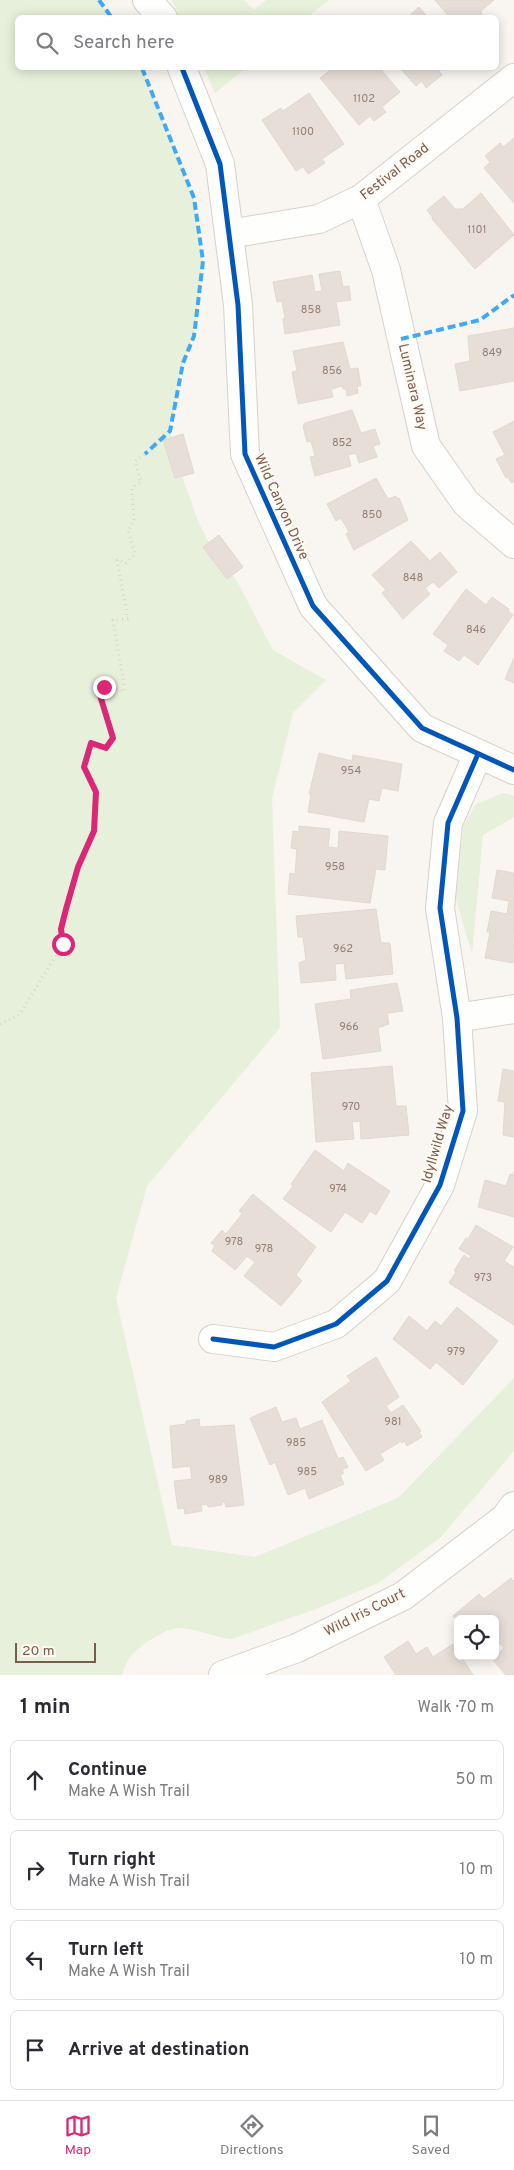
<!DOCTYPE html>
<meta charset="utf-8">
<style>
body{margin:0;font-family:Overpass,sans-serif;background:#f2f2f3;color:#2b2b33}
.controls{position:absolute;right:15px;bottom:15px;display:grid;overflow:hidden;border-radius:8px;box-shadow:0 2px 12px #0003}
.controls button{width:45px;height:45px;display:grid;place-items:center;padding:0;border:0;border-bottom:1px solid #e1e1e2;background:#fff;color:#2b2b33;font:25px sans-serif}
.scale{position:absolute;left:15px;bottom:12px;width:81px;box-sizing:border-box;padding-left:5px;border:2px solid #7a5c4d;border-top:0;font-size:14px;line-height:18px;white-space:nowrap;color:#7a5c4d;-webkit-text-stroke:4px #fffaf3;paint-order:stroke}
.stop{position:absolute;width:15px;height:15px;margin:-11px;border:4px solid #db2777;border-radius:50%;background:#fff}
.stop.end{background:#db2777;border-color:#fff;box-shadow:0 1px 5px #0008}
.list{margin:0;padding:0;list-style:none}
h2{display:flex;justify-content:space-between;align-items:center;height:65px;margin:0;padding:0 20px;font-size:21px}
h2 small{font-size:16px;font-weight:400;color:#7c7c81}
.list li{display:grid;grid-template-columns:32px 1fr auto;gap:15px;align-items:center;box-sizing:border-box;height:80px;margin:0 10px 10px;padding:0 10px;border:1px solid #e1e1e2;border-radius:8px}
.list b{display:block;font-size:19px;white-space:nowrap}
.list p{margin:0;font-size:16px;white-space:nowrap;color:#7c7c81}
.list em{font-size:16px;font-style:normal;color:#7c7c81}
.icon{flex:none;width:28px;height:28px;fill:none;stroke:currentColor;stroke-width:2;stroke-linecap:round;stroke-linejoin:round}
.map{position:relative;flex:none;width:514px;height:1675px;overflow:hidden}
.search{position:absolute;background:#fff;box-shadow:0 2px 12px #0003;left:15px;right:15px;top:15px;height:55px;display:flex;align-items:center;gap:12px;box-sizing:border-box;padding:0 18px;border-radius:8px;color:#7c7c81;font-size:19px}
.sheet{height:425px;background:#fff}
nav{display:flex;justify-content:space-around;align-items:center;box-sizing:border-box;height:70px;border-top:1px solid #e1e1e2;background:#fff;font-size:14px;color:#7c7c81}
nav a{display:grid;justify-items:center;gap:2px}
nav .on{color:#db2777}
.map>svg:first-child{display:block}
</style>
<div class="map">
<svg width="514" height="1675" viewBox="0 0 514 1675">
<rect width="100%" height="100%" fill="#f9f5f0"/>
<!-- green -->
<g fill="#e7f0db">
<path d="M0,0H99L112,17L18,18V68H142L194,198L203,261L194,336L183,363L170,431L184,482L198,521L208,541L238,583L273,650L326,680L293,713L272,798L280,1028L147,1186L116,1298L172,1545L255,1557L398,1498L514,1378V1451L440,1538L378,1583L321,1607L232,1639C214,1638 197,1628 179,1628C165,1628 135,1648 128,1660C125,1665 124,1670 122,1675H0Z"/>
<path d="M172,0H244L254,10L266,0H329L308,17L180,18Z"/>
<path d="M204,68H246L215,93Z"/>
<path d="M503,793L514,796V817L483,835L472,954L454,893L464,825L476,804Z"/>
</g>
<!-- building -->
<g fill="#e6ded7" stroke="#e2d8d2">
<path d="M435,0H494L482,10L480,18H450Z"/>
<path d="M419,7L428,18H407Z"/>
<path d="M333,68H380L400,92L382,107L386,112L374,121L370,116L359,125L320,78Z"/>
<path d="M400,68H443L439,71L442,75L426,88L422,81L416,86Z"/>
<path d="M309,93L344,144L322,159L325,163L308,174L303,167L296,171L262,120L281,108L283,111Z"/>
<path d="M514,138V203L484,168L490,162L485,156L500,143L503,147Z"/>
<path d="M481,193L514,235L475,269L432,219L433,218L427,210L444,196L455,209H463Z"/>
<path d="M340,271L343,287L349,286L351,300L336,302L340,325L285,334L283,319L285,318L282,301L277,302L273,282L312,275L315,292L322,291L319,274Z"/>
<path d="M514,328V381L460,391L455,364L470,361L468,336Z"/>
<path d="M343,342L350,369L358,368L361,386H357L358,393L347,396L346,389H343L342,386L331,389L333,397L298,404L292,372L297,371L293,351Z"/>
<path d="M352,410L361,433L375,429L380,444L373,446L377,457L359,463L356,453L348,455L351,466L315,476L310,457L315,456L311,441L307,442L303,426L305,423Z"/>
<path d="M514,421V482L511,483L508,477L506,478L496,459L505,455L493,432Z"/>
<path d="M183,434L194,473L175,478L163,440Z"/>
<path d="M376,478L388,499L396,496L397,499L399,498L408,520L354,550L346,534L349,532L341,518L336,521L327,504Z"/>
<path d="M219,535L243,567L227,579L203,547Z"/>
<path d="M411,541L430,561L440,552L457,572L439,588L433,582L425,588L430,594L403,619L382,593L386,590L372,575Z"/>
<path d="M466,589L486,605L492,597L509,609L508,611L513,615L478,665L464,655L459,661L444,651L448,645L433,634Z"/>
<path d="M514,658V683L505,679Z"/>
<path d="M319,753L352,761L353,755L402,764L398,791L382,788L379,801L369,799L364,822L308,812L311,795L309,794Z"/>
<path d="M299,826L330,829L328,847L338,848L339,831L388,836L385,870L376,869L370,903L288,894L290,873L295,874L297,849L291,848L293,831L299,832Z"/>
<path d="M497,870L514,873L513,963L485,958L490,932H487L491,911L507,914L509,901L492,898Z"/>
<path d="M376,909L381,943H390L393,974L346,979L344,963L335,964L336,980L301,983L299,963L306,960L303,937H298L296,916Z"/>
<path d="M397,983L403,1011L387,1013L389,1024L378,1028L381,1051L323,1059L315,1004L351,999L350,990Z"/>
<path d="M392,1066L396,1106H406L409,1135L361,1139L360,1121L352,1122L354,1139L316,1142L311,1073Z"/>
<path d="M503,1069L514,1071V1137L503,1135L505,1102L498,1101Z"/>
<path d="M315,1150L344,1171L348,1163L390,1191L376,1215L370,1211L362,1223L345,1212L331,1232L283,1199L293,1186L291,1184Z"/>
<path d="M514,1171V1217L478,1207L485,1180L506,1186L510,1174L513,1175Z"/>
<path d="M253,1194L316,1247L296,1275L302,1281L281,1306L244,1276L255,1262L247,1256L235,1270L212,1251L215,1246L211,1243L222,1230L226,1234L242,1214L239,1211Z"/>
<path d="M476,1225L513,1247L504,1261L514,1267V1325L449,1283L456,1272L454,1271L464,1255L469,1259L471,1256L459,1249L466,1238L468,1239Z"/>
<path d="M457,1307L498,1341L463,1385L436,1362L430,1369L393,1339L409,1316L427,1331L435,1321L441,1326Z"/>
<path d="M376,1357L399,1397L386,1406L391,1413L403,1405L421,1431L419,1432L422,1437L407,1446L404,1441L402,1443L401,1441L380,1454L384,1460L366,1471L322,1402L351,1381L347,1376Z"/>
<path d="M276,1407L282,1422L296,1418L300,1429L322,1420L338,1459L343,1457L348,1467L342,1470L344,1473L340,1475L344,1484L309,1499L305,1488L288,1495L275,1462L270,1465L250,1418Z"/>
<path d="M199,1419L200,1427L234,1425L244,1505L226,1507L225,1502H222V1505L208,1507L207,1504L201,1505L202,1511L185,1514L184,1508L178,1509L174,1481L192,1479L190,1466L173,1468L170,1426L186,1424V1421Z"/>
<path d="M511,1578L514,1581V1675H506L492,1659L504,1648L498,1641L495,1643V1619H458V1621L453,1616L479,1594L484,1599Z"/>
<path d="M408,1641L416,1654L427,1647L433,1657L453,1644L458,1652V1656H461L473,1675H396L384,1657Z"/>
</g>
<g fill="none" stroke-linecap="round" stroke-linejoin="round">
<defs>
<g id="minor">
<path d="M147,0L163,18"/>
<path d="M182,68L220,164L238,305L245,454L313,606L422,728L514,770"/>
<path d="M361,199L386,270L426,446L466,503L514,544"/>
<path d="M229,234L319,219L361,199L514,78"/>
<path d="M457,1018L514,1009"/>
<path d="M213,1339L274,1347L336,1324L387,1281L440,1185L463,1111L457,1018L440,908L448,823L478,754"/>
<path d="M223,1675L297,1648L403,1596L505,1518L514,1506"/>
</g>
</defs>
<!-- minor casing -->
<use href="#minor" stroke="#d7d1cb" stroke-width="30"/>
<!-- path -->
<path stroke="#dcd5d0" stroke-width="3" stroke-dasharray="1 4" stroke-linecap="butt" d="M0,1024L19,1015L63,944L61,929L66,909L79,867L94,831L96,792L85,767L91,743L106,748L113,738L99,692L104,687L125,691L113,620L128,619L117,560L126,563L135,554L128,531L134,520L132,488L141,482L135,461L145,454"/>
<!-- minor -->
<use href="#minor" stroke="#fefefd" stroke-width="28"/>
<!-- quiet -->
<g stroke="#3fa9f5" stroke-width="4" stroke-dasharray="8 4" stroke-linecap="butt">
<path d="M99,0L112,18"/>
<path d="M142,68L194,198L203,261L194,336L183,363L170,431L145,454"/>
<path d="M401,339L480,320L514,295"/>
</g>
<defs>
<g id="cycleway">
<path d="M182,68L220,164L238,305L245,454L313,606L422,728L514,770"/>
<path d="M213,1339L274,1347L336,1324L387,1281L440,1185L463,1111L457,1018L440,908L448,823L478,754"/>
</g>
</defs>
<!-- cycleway casing -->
<use href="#cycleway" stroke="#fffaf3" stroke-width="8"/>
<!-- cycleway -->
<use href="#cycleway" stroke="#0057b8" stroke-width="5"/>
</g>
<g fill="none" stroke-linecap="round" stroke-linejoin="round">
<!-- route -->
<path stroke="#db2777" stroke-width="6" d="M63,944L61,929L66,909L78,867L94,831L96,792L84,767L91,743L106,748L113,738L99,692L104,687"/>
</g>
<g text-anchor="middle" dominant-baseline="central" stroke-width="4" stroke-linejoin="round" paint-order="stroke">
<!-- number labels -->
<g font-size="11" fill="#977e72">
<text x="364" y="99">1102</text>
<text x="303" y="132">1100</text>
<text x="477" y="230">1101</text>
<text x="311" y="310">858</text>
<text x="492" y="353">849</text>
<text x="332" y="371">856</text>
<text x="342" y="443">852</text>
<text x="372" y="515">850</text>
<text x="413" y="578">848</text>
<text x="476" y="630">846</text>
<text x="351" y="771">954</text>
<text x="335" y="867">958</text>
<text x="343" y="949">962</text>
<text x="349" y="1027">966</text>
<text x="351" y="1107">970</text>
<text x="338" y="1189">974</text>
<text x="234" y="1242">978</text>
<text x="264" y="1249">978</text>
<text x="483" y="1278">973</text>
<text x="456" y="1352">979</text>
<text x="393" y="1422">981</text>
<text x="296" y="1443">985</text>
<text x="307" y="1472">985</text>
<text x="218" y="1480">989</text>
</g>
<!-- street labels -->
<g font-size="14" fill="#7a5c4d" stroke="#fffaf3">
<text transform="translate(395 172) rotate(-38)">Festival Road</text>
<text transform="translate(412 387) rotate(77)">Luminara Way</text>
<text transform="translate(281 507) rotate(66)">Wild Canyon Drive</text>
<text transform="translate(438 1144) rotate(-74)">Idyllwild Way</text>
<text transform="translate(365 1613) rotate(-27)">Wild Iris Court</text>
</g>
</g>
</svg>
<div class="controls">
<button><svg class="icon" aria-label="locate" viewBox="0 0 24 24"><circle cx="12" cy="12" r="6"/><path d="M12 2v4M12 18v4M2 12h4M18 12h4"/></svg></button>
</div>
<div class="scale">20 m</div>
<div class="stop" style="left:63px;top:944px"></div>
<div class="stop end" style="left:104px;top:687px"></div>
<div class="search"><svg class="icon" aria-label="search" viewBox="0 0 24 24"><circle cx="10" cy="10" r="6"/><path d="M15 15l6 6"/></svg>Search here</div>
</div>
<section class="sheet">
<h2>1 min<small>Walk · 70 m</small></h2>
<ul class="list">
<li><svg class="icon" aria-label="ahead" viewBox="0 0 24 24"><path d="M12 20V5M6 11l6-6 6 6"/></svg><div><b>Continue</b><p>Make A Wish Trail</p></div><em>50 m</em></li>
<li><svg class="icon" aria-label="right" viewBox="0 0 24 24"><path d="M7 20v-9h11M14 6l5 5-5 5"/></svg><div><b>Turn right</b><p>Make A Wish Trail</p></div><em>10 m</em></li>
<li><svg class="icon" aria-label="left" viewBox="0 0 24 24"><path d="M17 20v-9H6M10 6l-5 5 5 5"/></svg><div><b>Turn left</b><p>Make A Wish Trail</p></div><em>10 m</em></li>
<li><svg class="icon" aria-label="arrive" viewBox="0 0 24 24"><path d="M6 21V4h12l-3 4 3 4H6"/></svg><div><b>Arrive at destination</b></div></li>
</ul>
</section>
<nav>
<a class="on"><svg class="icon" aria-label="map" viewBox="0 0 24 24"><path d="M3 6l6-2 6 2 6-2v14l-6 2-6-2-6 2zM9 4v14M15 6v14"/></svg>Map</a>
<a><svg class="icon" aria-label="directions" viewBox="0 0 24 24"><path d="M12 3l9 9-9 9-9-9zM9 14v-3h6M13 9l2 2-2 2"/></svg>Directions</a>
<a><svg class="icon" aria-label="saved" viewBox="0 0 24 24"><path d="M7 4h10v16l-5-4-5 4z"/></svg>Saved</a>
</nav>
